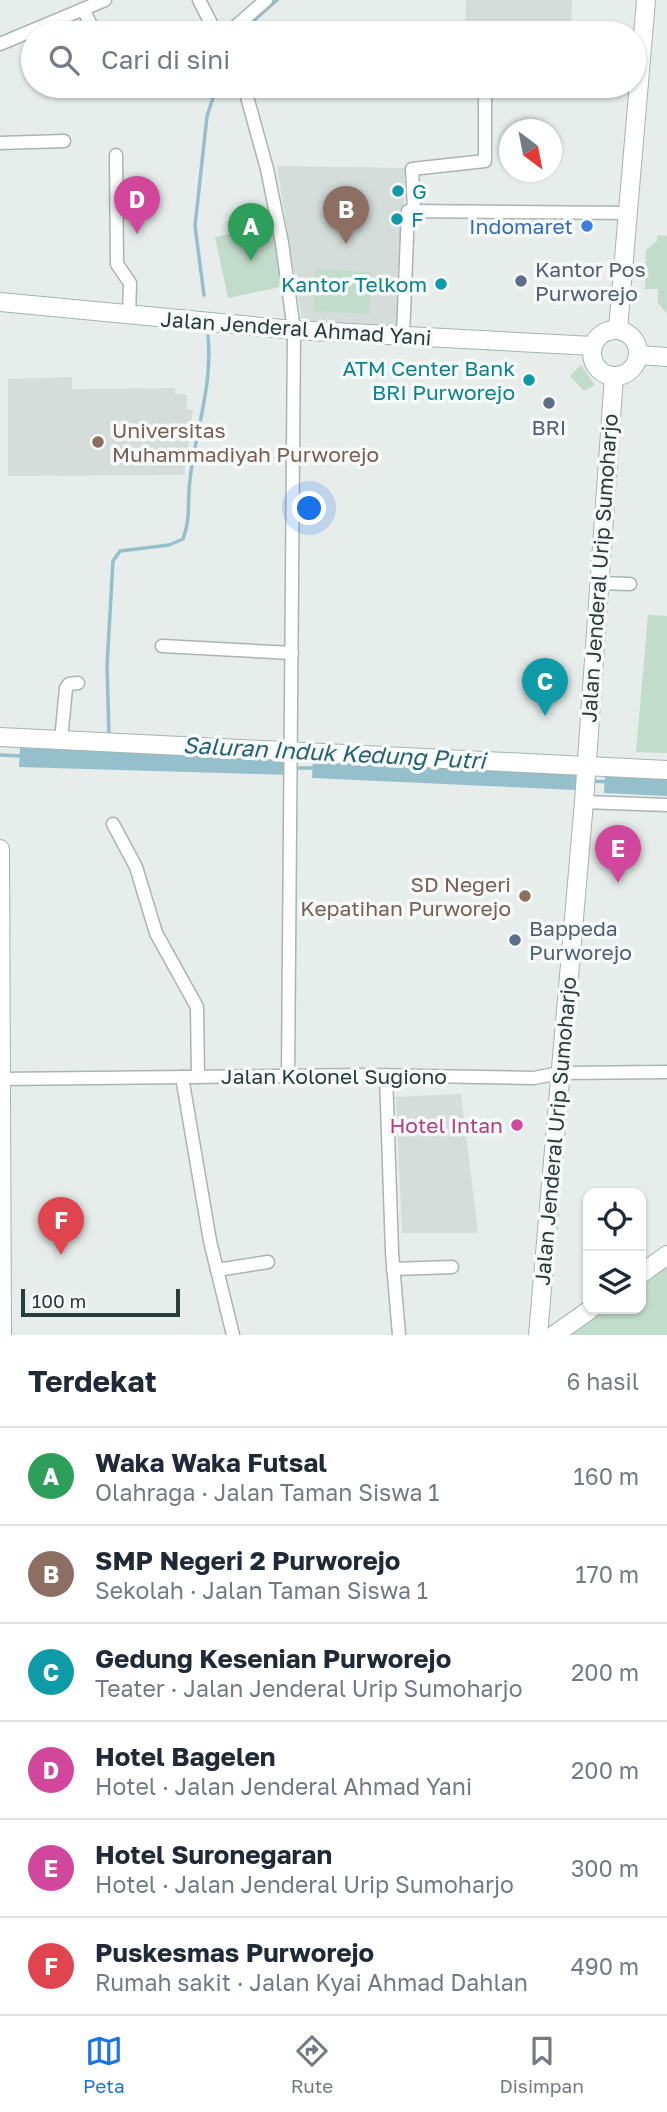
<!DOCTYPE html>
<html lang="id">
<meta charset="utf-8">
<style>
body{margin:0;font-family:"Golos Text",sans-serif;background:#f2f2f3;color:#1f2937}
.controls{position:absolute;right:21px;bottom:21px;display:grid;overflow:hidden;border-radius:14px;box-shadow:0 2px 5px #0004}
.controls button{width:63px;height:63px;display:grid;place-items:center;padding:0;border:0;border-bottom:2px solid #e0e1e3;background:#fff;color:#1f2937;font:35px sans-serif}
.compass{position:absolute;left:499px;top:119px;width:63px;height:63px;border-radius:50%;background:#fff;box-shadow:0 2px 5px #0004;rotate:148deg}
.scale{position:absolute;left:21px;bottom:18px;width:159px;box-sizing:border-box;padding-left:7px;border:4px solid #273d39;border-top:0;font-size:19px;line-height:24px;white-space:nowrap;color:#273d39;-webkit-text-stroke:5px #f6faf8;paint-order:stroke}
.you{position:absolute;left:310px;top:509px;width:24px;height:24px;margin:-18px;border:5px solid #fff;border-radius:50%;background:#1a73e8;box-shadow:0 0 0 10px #1a73e833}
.badge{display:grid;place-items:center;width:46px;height:46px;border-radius:50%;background:#1a73e8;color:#fff;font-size:23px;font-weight:700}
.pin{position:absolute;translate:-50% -58px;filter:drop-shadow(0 2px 4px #0008)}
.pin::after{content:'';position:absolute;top:37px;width:24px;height:21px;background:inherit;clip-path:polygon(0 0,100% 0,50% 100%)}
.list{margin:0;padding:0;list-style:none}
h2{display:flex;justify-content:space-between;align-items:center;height:91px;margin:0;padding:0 28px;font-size:30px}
h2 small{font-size:23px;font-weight:400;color:#747a83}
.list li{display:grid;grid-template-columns:46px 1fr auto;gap:21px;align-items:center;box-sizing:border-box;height:98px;padding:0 28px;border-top:2px solid #e0e1e3}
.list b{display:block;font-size:26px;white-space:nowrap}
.list p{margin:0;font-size:23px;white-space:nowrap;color:#747a83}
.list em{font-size:23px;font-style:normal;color:#747a83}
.icon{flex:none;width:38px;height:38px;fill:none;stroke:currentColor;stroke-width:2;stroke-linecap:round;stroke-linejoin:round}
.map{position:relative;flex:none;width:667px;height:1335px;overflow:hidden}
.search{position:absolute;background:#fff;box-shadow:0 2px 5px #0004;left:21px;right:21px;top:21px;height:77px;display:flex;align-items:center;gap:18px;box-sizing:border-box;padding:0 24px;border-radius:38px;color:#747a83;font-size:26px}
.sheet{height:679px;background:#fff}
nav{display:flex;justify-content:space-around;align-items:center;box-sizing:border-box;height:98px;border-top:2px solid #e0e1e3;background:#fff;font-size:19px;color:#747a83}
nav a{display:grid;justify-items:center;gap:4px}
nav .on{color:#1a73e8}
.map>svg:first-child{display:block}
</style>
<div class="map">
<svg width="667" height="1335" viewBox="0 0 667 1335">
<rect width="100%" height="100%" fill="#e6edeb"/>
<!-- built -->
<g fill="#d4ddda">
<path d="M466,0H572L571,33H465Z"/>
<path d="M277,166L405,168L399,326L302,321Z"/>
<path d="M72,377V389L175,388V393L187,395L186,409L193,410L184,475L8,476V379Z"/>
<path d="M461,1094L478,1233H402L396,1097Z"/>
</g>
<!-- green -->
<g fill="#c2dccb">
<path d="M277,224L285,286L228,298L215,237Z"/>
<path d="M658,235L667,236V314L658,303V289H645L646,250L657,241Z"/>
<path d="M315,269L371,272L369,314L313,311Z"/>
<path d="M581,365L595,385L584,391L570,376Z"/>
<path d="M648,615L667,616V753L636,752Z"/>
<path d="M667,1267V1335H571L608,1309H641V1286Z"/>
</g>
<!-- water -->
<g fill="#95bfcb">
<path d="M20,748L292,757L291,775L19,767Z"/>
<path d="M313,758L578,772L577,790L312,778Z"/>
<path d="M605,774L667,777V796L604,793Z"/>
</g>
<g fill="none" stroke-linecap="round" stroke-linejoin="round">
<!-- stream -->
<g stroke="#95bfcb" stroke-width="3.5">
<path d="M241,32L277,0"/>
<path d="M204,295L195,226L207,116L217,86"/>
<path d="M109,737L107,666L113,561L120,551L169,545L183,539C191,518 187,502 190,480C195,431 213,387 208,336"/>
<path d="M0,755L22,756"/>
<path d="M292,768H316"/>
<path d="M590,781L610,782"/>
</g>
<defs>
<g id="street">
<path d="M199,0L216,33"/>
<path d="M83,9L95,33"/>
<path d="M195,33L213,27"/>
<path d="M228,33L266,0"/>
<path d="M0,44L105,0"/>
<path d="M244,86L267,169L282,243L294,330L288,1076"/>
<path d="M246,90L261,86"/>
<path d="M0,143L64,141"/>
<path d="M116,155L117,264L130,283L129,315"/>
<path d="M414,211L412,169L485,161V86"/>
<path d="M403,336L408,211L628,213"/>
<path d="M598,583L630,584"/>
<path d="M162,646L292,653"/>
<path d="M61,740L66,688L69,684L78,683"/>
<path d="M584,802L667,805"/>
<path d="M113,824L136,867L156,933L197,1007L198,1077"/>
<path d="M386,1075L392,1252L399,1335"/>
<path d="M182,1077L210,1241L233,1335"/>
<path d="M0,1079L364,1075L534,1078L559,1073L667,1072"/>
<path d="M393,1269L452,1267"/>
<path d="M217,1270L268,1262"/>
</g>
<g id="secondary">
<path d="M0,302L294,330L593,346"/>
<path d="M618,329L646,0"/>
<circle cx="615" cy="353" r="23"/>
<path d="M639,355L667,357"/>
<path d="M0,737L667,770"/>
<path d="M584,802L614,376"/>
<path d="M0,849L2,1335"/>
<path d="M641,1274L667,1255"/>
<path d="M538,1335L584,802"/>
<path d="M554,1335L591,1309"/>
</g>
</defs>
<!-- street casing -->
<use href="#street" stroke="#a9b5b2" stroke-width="15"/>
<!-- secondary casing -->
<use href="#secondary" stroke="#a3b5b0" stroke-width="20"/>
<!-- street -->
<use href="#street" stroke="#fff" stroke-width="12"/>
<!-- secondary -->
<use href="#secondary" stroke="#fff" stroke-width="18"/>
</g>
<!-- markers -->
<g fill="#0f9aa8" stroke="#f6faf8" stroke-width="2.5">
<circle cx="398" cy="191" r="7"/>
<circle cx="397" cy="219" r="7"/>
<circle cx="441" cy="284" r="7"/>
<circle cx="529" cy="380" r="7"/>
</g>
<circle fill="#3f7fe0" stroke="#f6faf8" stroke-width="2.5" cx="587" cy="226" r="7"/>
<g fill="#5c6f8a" stroke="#f6faf8" stroke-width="2.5">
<circle cx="521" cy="281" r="7"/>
<circle cx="549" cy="403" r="7"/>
<circle cx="515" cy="940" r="7"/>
</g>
<g fill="#8d6e63" stroke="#f6faf8" stroke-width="2.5">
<circle cx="98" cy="442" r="7"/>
<circle cx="525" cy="896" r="7"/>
</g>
<circle fill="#d1479c" stroke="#f6faf8" stroke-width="2.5" cx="517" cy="1125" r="7"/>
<g text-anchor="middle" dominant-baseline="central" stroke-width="7" stroke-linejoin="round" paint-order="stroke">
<!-- culture labels -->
<g font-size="21" fill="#0d838f" stroke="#f6faf8" text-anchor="start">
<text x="412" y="191">G</text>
<text x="411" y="219">F</text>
<text x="427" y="284" text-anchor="end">Kantor Telkom</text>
<text x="515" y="368" text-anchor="end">ATM Center Bank<tspan x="515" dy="24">BRI Purworejo</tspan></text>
</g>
<!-- shop labels -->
<g font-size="21" fill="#366cbe" stroke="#f6faf8" text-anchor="end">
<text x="573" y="226">Indomaret</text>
</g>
<!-- service labels -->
<g font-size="21" fill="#4e5e75" stroke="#f6faf8" text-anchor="start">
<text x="535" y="269">Kantor Pos<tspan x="535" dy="24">Purworejo</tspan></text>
<text x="549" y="427" text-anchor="middle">BRI</text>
<text x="529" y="928">Bappeda<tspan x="529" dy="24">Purworejo</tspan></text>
</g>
<!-- street labels -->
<g font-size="21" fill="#273d39" stroke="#f6faf8">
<text transform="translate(296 328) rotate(4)">Jalan Jenderal Ahmad Yani</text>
<text transform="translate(599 568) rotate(-86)">Jalan Jenderal Urip Sumoharjo</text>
<text x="334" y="1076">Jalan Kolonel Sugiono</text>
<text transform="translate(555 1131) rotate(-85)">Jalan Jenderal Urip Sumoharjo</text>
</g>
<!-- education labels -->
<g font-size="21" fill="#785e54" stroke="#f6faf8" text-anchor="start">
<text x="112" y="430">Universitas<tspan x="112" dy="24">Muhammadiyah Purworejo</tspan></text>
<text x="511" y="884" text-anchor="end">SD Negeri<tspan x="511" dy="24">Kepatihan Purworejo</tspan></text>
</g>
<!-- hotel labels -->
<g font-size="21" fill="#b23c85" stroke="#f6faf8" text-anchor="end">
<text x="503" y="1125">Hotel Intan</text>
</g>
<!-- water labels -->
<g font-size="23" font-style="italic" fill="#276173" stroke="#f6faf8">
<text transform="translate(334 752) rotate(3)">Saluran Induk Kedung Putri</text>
</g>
</g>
</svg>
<div class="controls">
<button><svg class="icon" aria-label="locate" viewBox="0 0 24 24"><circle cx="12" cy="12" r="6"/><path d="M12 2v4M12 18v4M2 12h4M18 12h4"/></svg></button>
<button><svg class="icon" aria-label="layers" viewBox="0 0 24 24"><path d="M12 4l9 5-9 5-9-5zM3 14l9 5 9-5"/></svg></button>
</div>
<svg class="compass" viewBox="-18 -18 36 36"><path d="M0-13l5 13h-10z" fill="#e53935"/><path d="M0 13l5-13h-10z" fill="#747a83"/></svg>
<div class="scale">100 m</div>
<div class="you"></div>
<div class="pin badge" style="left:251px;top:261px;background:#2e9e5b">A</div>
<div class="pin badge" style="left:346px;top:244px;background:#8d6e63">B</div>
<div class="pin badge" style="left:545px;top:716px;background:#0f9aa8">C</div>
<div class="pin badge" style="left:137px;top:234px;background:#d1479c">D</div>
<div class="pin badge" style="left:618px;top:883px;background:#d1479c">E</div>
<div class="pin badge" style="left:61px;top:1255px;background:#e0444e">F</div>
<div class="search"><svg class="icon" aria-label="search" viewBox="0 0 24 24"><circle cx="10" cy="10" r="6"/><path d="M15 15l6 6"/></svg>Cari di sini</div>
</div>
<section class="sheet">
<h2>Terdekat<small>6 hasil</small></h2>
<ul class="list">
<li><span class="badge" style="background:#2e9e5b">A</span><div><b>Waka Waka Futsal</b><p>Olahraga · Jalan Taman Siswa 1</p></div><em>160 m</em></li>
<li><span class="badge" style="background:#8d6e63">B</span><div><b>SMP Negeri 2 Purworejo</b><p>Sekolah · Jalan Taman Siswa 1</p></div><em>170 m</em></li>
<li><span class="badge" style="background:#0f9aa8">C</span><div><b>Gedung Kesenian Purworejo</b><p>Teater · Jalan Jenderal Urip Sumoharjo</p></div><em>200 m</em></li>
<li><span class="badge" style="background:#d1479c">D</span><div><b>Hotel Bagelen</b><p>Hotel · Jalan Jenderal Ahmad Yani</p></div><em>200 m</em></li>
<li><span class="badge" style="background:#d1479c">E</span><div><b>Hotel Suronegaran</b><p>Hotel · Jalan Jenderal Urip Sumoharjo</p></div><em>300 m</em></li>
<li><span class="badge" style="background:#e0444e">F</span><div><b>Puskesmas Purworejo</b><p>Rumah sakit · Jalan Kyai Ahmad Dahlan</p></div><em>490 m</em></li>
</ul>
</section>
<nav>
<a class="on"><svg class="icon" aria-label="map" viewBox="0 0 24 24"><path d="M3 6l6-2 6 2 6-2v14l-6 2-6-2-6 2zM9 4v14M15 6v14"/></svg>Peta</a>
<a><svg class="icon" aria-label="directions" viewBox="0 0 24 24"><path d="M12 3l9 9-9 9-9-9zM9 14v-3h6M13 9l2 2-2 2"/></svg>Rute</a>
<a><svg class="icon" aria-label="saved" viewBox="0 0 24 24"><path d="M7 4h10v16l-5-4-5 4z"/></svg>Disimpan</a>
</nav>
